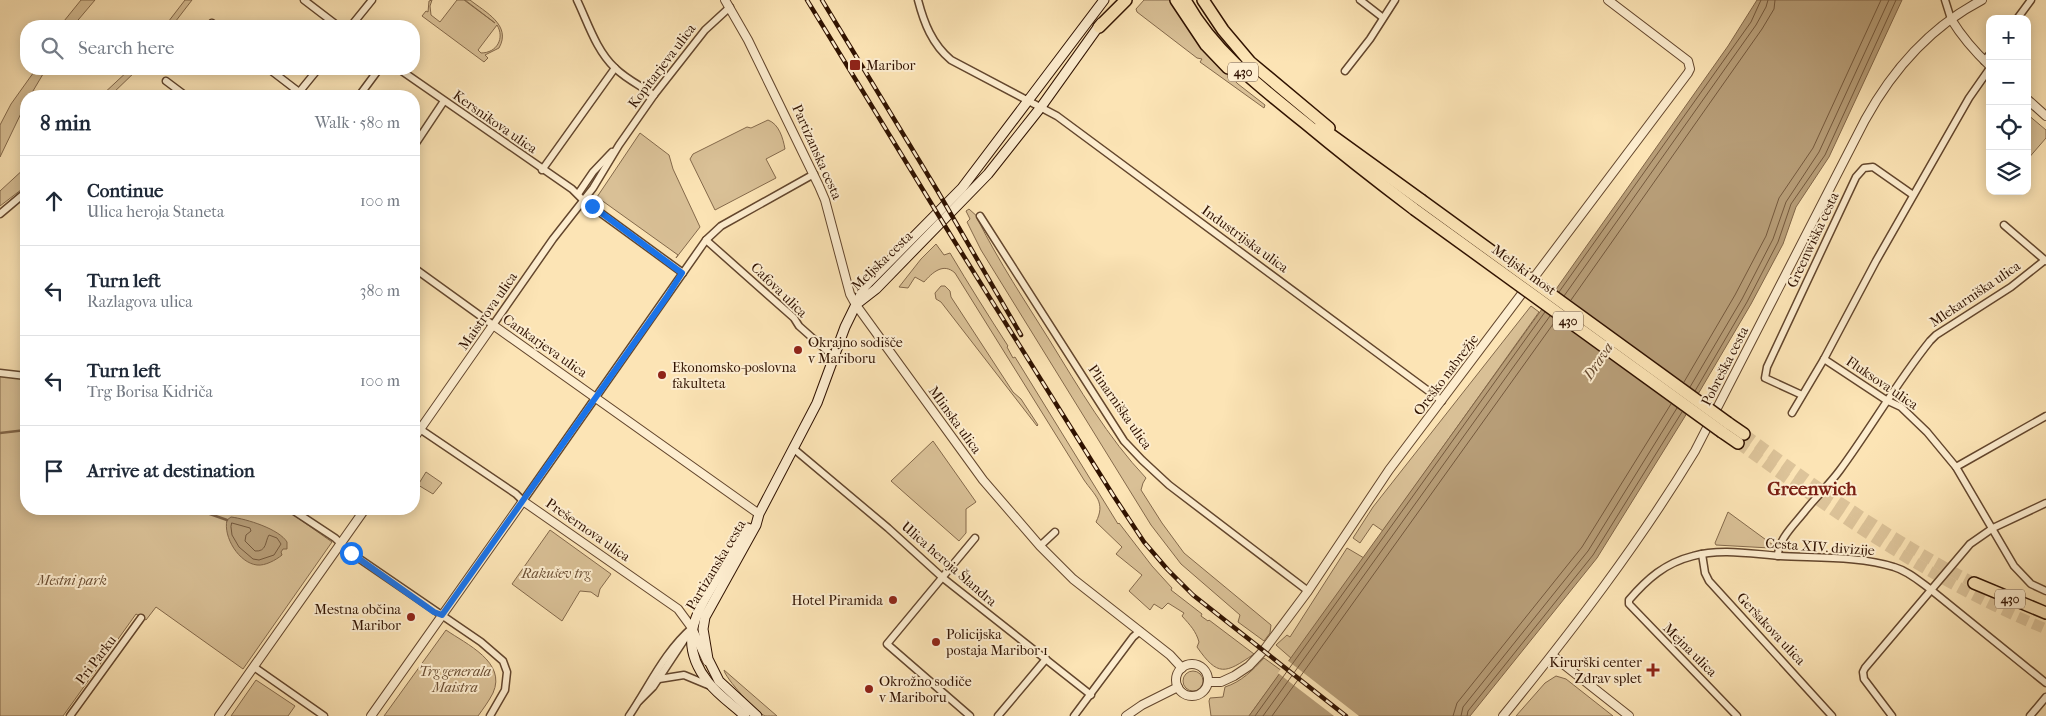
<!DOCTYPE html>
<meta charset="utf-8">
<style>
body{margin:0;font-family:"IM FELL French Canon",serif;background:#f2f2f3;color:#1f2937}
.controls{position:absolute;right:15px;top:15px;display:grid;overflow:hidden;border-radius:10px;box-shadow:0 2px 12px #0003}
.controls button{width:45px;height:45px;display:grid;place-items:center;padding:0;border:0;border-bottom:1px solid #e0e1e3;background:#fff;color:#1f2937;font:25px sans-serif}
.stop{position:absolute;width:15px;height:15px;margin:-11px;border:4px solid #1a73e8;border-radius:50%;background:#fff}
.stop.end{background:#1a73e8;border-color:#fff;box-shadow:0 1px 5px #0008}
.list{margin:0;padding:0;list-style:none}
h2{display:flex;justify-content:space-between;align-items:center;height:65px;margin:0;padding:0 20px;font-size:21px}
h2 small{font-size:16px;font-weight:400;color:#747a83}
.list li{display:grid;grid-template-columns:32px 1fr auto;gap:15px;align-items:center;box-sizing:border-box;height:90px;padding:0 20px;border-top:1px solid #e0e1e3}
.list b{display:block;font-size:19px;white-space:nowrap}
.list p{margin:0;font-size:16px;white-space:nowrap;color:#747a83}
.list em{font-size:16px;font-style:normal;color:#747a83}
.icon{flex:none;width:28px;height:28px;fill:none;stroke:currentColor;stroke-width:2;stroke-linecap:round;stroke-linejoin:round}
.map{position:relative;flex:none;width:2046px;height:716px;overflow:hidden}
.search{position:absolute;background:#fff;box-shadow:0 2px 12px #0003;left:20px;top:20px;width:400px;height:55px;display:flex;align-items:center;gap:12px;box-sizing:border-box;padding:0 18px;border-radius:20px;color:#747a83;font-size:19px}
.panel{position:absolute;background:#fff;box-shadow:0 2px 12px #0003;left:20px;top:90px;width:400px;height:425px;border-radius:20px}
.map>svg:first-child{display:block}
</style>
<div class="map">
<svg width="2046" height="716" viewBox="0 0 2046 716">
<rect width="100%" height="100%" fill="#fce4b5"/>
<filter id="stains"><feTurbulence type="fractalNoise" baseFrequency=".004" numOctaves="4"/><feColorMatrix values="0 0 0 0 .2 0 0 0 0 .09 0 0 0 0 .02 0 0 0 .5 -.17"/></filter>
<radialGradient id="worn" r=".72"><stop offset=".6" stop-color="#630" stop-opacity="0"/><stop offset="1" stop-color="#630" stop-opacity=".3"/></radialGradient>
<!-- green -->
<g fill="#d9c096" stroke="#84694b" fill-rule="evenodd">
<path d="M81,0H95L73,26H60Z"/>
<path d="M185,0H192L172,26H165Z"/>
<path d="M432,0L430,6L431,15L440,22L457,0H464L495,23L465,0H470C485,12 512,25 499,48L485,55L488,58L484,62L422,16L426,11L428,12L429,1ZM497,25C505,38 497,53 481,53L478,50Z"/>
<path d="M1144,0H1170L1204,51L1238,84L1265,105L1264,108L1200,62L1202,59L1197,58L1137,12L1136,9Z"/>
<path d="M36,69H46L30,96H26V103L0,157V125L11,104Z"/>
<path d="M130,69H138L110,96H101Z"/>
<path d="M2027,114L2046,130V138L2027,160Z"/>
<path d="M768,120C779,124 783,138 785,149L766,159L776,178L715,210L690,159L693,154L747,127L751,128Z"/>
<path d="M640,133L669,155L673,169L700,227L676,258L678,255L597,197Z"/>
<path d="M26,167V186L0,206V191Z"/>
<path d="M969,209L979,218L978,220C999,262 1025,301 1050,341C1079,388 1108,438 1146,478L1143,483L1141,490L1162,523L1184,553L1271,625L1270,633L1264,641L1238,622L1240,615L1181,564L1151,525L981,250L967,222L970,219L966,211Z"/>
<path d="M936,244L944,255L950,253C969,285 988,315 1008,346L1007,347L1013,358L1015,357L1118,524L1119,523L1152,566L1172,588L1171,590L1202,614L1201,616L1208,621L1209,620L1254,654C1225,674 1218,677 1197,647L1199,642C1196,631 1190,625 1182,616L1184,613L1168,603L1162,609L1154,604L1150,610L1129,591L1142,575L1116,554L1122,547L1096,522C1106,502 1095,496 1084,480L955,273C943,262 932,273 924,282L915,277L908,288L899,287L921,259Z"/>
<path d="M941,286H945L950,291L951,297L1013,392L1021,399L1038,425L1037,426L941,302L936,299L935,293Z"/>
<path d="M1531,306L1539,312L1383,531L1373,524L1360,543L1353,538L1373,507Z"/>
<path d="M0,374H26V509H285L332,542L243,669L156,607L146,620L136,614L63,716H0Z"/>
<path d="M933,441L976,502L966,509V533L959,541L891,481Z"/>
<path d="M426,472L442,483L433,494L418,485Z"/>
<path d="M1728,512L1773,545L1770,548L1716,545L1715,543Z"/>
<path d="M550,530L611,574L600,589L598,597L591,592L580,591L562,621L512,584Z"/>
<path d="M1347,548L1364,558L1292,659L1276,645L1287,635L1290,637Z"/>
<path d="M446,630C466,644 507,662 493,693C489,701 483,709 478,716H384Z"/>
<path d="M1264,658L1282,671L1249,716H1211L1209,701L1210,698L1223,697L1225,687C1241,682 1253,670 1264,658Z"/>
<path d="M724,670L777,716C773,716 768,716 765,716C756,712 725,678 724,670Z"/>
<circle cx="1193" cy="681" r="10"/>
<path d="M1556,676L1566,679L1613,716H1516L1545,683Z"/>
<path d="M256,680L295,706L288,716H231Z"/>
</g>
<!-- water -->
<g fill="#b79d77" stroke="#816547">
<path d="M1757,0H1902L1829,157L1796,207L1783,244L1751,304L1684,418L1597,558L1470,716H1249L1542,309L1728,46Z"/>
<path d="M231,517C247,519 279,529 287,542V549H283L281,552L282,555C276,560 265,566 257,565C239,563 223,537 227,520Z"/>
</g>
<!-- pier -->
<path fill="#fce4b5" d="M1287,660L1359,716H1334L1278,673Z"/>
<g fill="none" stroke-linecap="round" stroke-linejoin="round">
<!-- shore -->
<g stroke="#74583c" stroke-width="1">
<path d="M1559,292L1751,22L1761,0"/>
<path d="M1564,296L1756,25L1766,7L1768,0"/>
<path d="M1571,300L1762,29L1774,9L1775,0"/>
<path d="M1684,382L1735,295L1766,236L1779,198L1813,148L1881,0"/>
<path d="M1690,387L1742,299L1773,239L1786,202L1819,152L1889,0"/>
<path d="M1695,391L1747,302L1778,242L1791,204L1825,155L1896,0"/>
<path d="M232,523L250,528L251,531L246,535L245,541L255,551C267,552 265,541 269,535L277,538L281,544L274,555L259,560L253,559L239,547L232,535L231,527Z"/>
<path d="M1255,716L1545,312"/>
<path d="M1263,716L1550,316"/>
<path d="M1272,716L1556,320"/>
<path d="M1453,716L1457,703L1582,547L1671,404"/>
<path d="M1461,716L1463,707L1588,551L1677,408"/>
<path d="M1467,716L1468,711L1593,555L1682,412"/>
</g>
<!-- stream -->
<g stroke="#816547" stroke-width="2.5">
<path d="M0,433L26,430"/>
<path d="M200,509L207,513L227,520"/>
</g>
<!-- trunk-tunnel -->
<g stroke="#ddc49a" stroke-width="11" stroke-dasharray="11 5.5" stroke-linecap="butt">
<path d="M1744,434C1817,488 1893,541 1974,583"/>
<path d="M1738,443C1835,514 1935,583 2046,629"/>
</g>
<defs>
<g id="minor">
<path d="M304,0L338,26"/>
<path d="M577,0C588,23 596,50 615,68C626,79 641,86 654,95"/>
<path d="M918,0C924,23 932,44 951,60L1057,116L1442,401"/>
<path d="M1360,0L1382,17"/>
<path d="M1945,0L1951,19"/>
<path d="M2017,19L2031,0"/>
<path d="M212,23L216,26"/>
<path d="M351,26L372,0"/>
<path d="M1984,61L1990,54"/>
<path d="M269,69L299,92"/>
<path d="M399,69L572,189L583,200L683,273"/>
<path d="M1345,71L1370,39L1395,0"/>
<path d="M166,81L186,96"/>
<path d="M296,96L318,69"/>
<path d="M359,96L379,69"/>
<path d="M414,146L444,101"/>
<path d="M542,170L615,68"/>
<path d="M578,194L593,172L612,152"/>
<path d="M0,214L26,192"/>
<path d="M980,216L1124,441L1142,460L1169,485L1308,591"/>
<path d="M2004,225L2046,261"/>
<path d="M706,240L794,318L799,326L835,358"/>
<path d="M414,268L493,325L553,239L593,188L619,145L654,95L705,30L730,7"/>
<path d="M1824,359L1886,400L1901,407L1927,432L1956,467L2014,566L2031,584L2046,591"/>
<path d="M0,373L26,376"/>
<path d="M1802,395L1765,378L1767,367L1856,177L1864,168L1873,167L1913,195"/>
<path d="M1792,413L1824,359L1876,261L1969,98L1990,68"/>
<path d="M414,425L516,494L523,501L706,240L721,226L814,174"/>
<path d="M794,449L888,528L943,578L1091,695"/>
<path d="M1956,467L2046,416"/>
<path d="M291,509L335,538L351,553L481,642L503,661L507,672L505,690L490,716"/>
<path d="M1040,546L1055,532"/>
<path d="M1702,554L1705,573L1709,581L1832,716"/>
<path d="M1778,556C1778,539 1795,524 1805,511C1816,497 1829,485 1840,470C1871,428 1897,382 1930,341L1936,335L2011,287L2045,260"/>
<path d="M254,667L324,716"/>
<path d="M659,679L684,675L708,685"/>
<path d="M639,701L653,687L690,631"/>
<path d="M70,716L141,618"/>
<path d="M629,716C650,685 664,652 693,627"/>
<path d="M970,716L887,644L975,538"/>
<path d="M998,716L1046,659"/>
<path d="M1074,716L1133,637L1140,631"/>
<path d="M1737,716L1629,604V600C1647,579 1665,563 1693,556C1721,548 1752,554 1780,556C1816,558 1860,556 1894,567C1908,571 1919,581 1930,589L2046,683"/>
<path d="M1892,716L1864,679L1863,672L1865,668L1970,544L1993,528L2046,503"/>
<path d="M2030,716L2046,697"/>
</g>
<g id="tertiary">
<path d="M725,0L748,40L819,186L825,200L850,294L856,305L983,480L1040,546L1073,579L1170,655L1182,668"/>
<path d="M1951,19C1962,37 1974,51 1990,66"/>
<path d="M2027,99L2046,116"/>
<path d="M414,438L493,325L759,514"/>
<path d="M1553,656L1629,716"/>
<circle cx="1192" cy="680" r="16"/>
<path d="M1208,682H1221L1234,676L1249,666L1264,650L1308,591L1389,470L1688,73L1690,69L1688,61L1608,0"/>
<path d="M219,716L365,509"/>
<path d="M371,716L523,501L678,609L692,628L707,661"/>
<path d="M1126,716L1142,705L1178,687"/>
<path d="M1503,716C1572,631 1638,545 1695,451L1865,120C1893,69 1930,27 1982,0"/>
</g>
<g id="secondary">
<path d="M858,303L876,289L988,174L1041,107L1101,23"/>
<path d="M745,716C733,705 718,695 708,682C678,644 694,616 716,580C726,563 737,545 748,528"/>
<path d="M757,716L719,681L708,659L703,629L705,617L756,525L759,514L817,403L845,327L865,286L962,188L1104,0"/>
</g>
<g id="trunk">
<path d="M1176,0L1206,45L1228,68"/>
<path d="M1185,0C1213,51 1259,86 1304,122C1340,152 1377,181 1414,209"/>
<path d="M1203,0L1223,30L1250,62L1329,128"/>
<path d="M1099,27L1126,0"/>
<path d="M1320,127L1421,200"/>
<path d="M1728,423L1744,434"/>
<path d="M1722,432L1738,443"/>
<path d="M1974,583L2046,613"/>
</g>
</defs>
<!-- minor casing -->
<use href="#minor" stroke="#63462d" stroke-width="9"/>
<!-- tertiary casing -->
<use href="#tertiary" stroke="#63462d" stroke-width="10"/>
<!-- secondary casing -->
<use href="#secondary" stroke="#301200" stroke-width="11"/>
<!-- trunk casing -->
<use href="#trunk" stroke="#301200" stroke-width="14"/>
<!-- minor -->
<use href="#minor" stroke="#fdedcf" stroke-width="6"/>
<!-- tertiary -->
<use href="#tertiary" stroke="#fdedcf" stroke-width="8"/>
<!-- secondary -->
<use href="#secondary" stroke="#fdedcf" stroke-width="9"/>
<!-- trunk -->
<use href="#trunk" stroke="#fce4b5" stroke-width="11"/>
<defs>
<g id="rail">
<path d="M807,0L953,239L1113,495L1144,542L1168,570L1193,595L1346,716"/>
<path d="M822,0L937,190L1021,335"/>
</g>
</defs>
<!-- rail casing -->
<use href="#rail" stroke="#301200" stroke-width="4.5"/>
<!-- rail -->
<use href="#rail" stroke="#fdedcf" stroke-width="2.5" stroke-dasharray="8" stroke-linecap="butt"/>
<defs>
<g id="trunk-bridge">
<path d="M1421,200L1728,423"/>
<path d="M1414,209L1722,432"/>
</g>
</defs>
<!-- trunk-bridge casing -->
<use href="#trunk-bridge" stroke="#301200" stroke-width="14" stroke-linecap="butt"/>
<!-- trunk-bridge -->
<use href="#trunk-bridge" stroke="#fce4b5" stroke-width="11"/>
</g>
<g fill="none" stroke-linecap="round" stroke-linejoin="round">
<!-- route -->
<path stroke="#1a73e8" stroke-width="6" d="M351,553L434,612L442,615L666,298L682,273L592,206"/>
</g>
<!-- markers -->
<g fill="#8f2418" stroke="#fdedcf" stroke-width="2">
<rect x="849" y="59" width="12" height="12" rx="2.5"/>
<circle cx="798" cy="350" r="5"/>
<circle cx="662" cy="375" r="5"/>
<circle cx="893" cy="600" r="5"/>
<circle cx="411" cy="617" r="5"/>
<circle cx="936" cy="642" r="5"/>
<path d="M1650.5 662.5h5v5h5v5h-5v5h-5v-5h-5v-5h5z"/>
<circle cx="869" cy="689" r="5"/>
</g>
<g text-anchor="middle" dominant-baseline="central" stroke-width="4" stroke-linejoin="round" paint-order="stroke">
<!-- shield labels -->
<g fill="#fdedcf" stroke="#6e543e" stroke-width="1">
<rect x="1228" y="62.5" width="30" height="19" rx="4"/>
<rect x="1553" y="311.5" width="30" height="19" rx="4"/>
<rect x="1995" y="589.5" width="30" height="19" rx="4"/>
</g>
<g font-size="12" font-weight="bold" fill="#301200">
<text x="1243" y="72">430</text>
<text x="1568" y="321">430</text>
<text x="2010" y="599">430</text>
</g>
<!-- poi labels -->
<g font-size="14" fill="#301200" stroke="#fdedcf" text-anchor="start">
<text x="866" y="65">Maribor</text>
<text x="808" y="342">Okrajno sodišče<tspan x="808" dy="16">v Mariboru</tspan></text>
<text x="672" y="367">Ekonomsko-poslovna<tspan x="672" dy="16">fakulteta</tspan></text>
<text x="883" y="600" text-anchor="end">Hotel Piramida</text>
<text x="401" y="609" text-anchor="end">Mestna občina<tspan x="401" dy="16">Maribor</tspan></text>
<text x="946" y="634">Policijska<tspan x="946" dy="16">postaja Maribor 1</tspan></text>
<text x="1642" y="662" text-anchor="end">Kirurški center<tspan x="1642" dy="16">Zdrav splet</tspan></text>
<text x="879" y="681">Okrožno sodiče<tspan x="879" dy="16">v Mariboru</tspan></text>
</g>
<!-- street labels -->
<g font-size="14" fill="#301200" stroke="#fdedcf">
<text transform="translate(662 66) rotate(-53)">Kopitarjeva ulica</text>
<text transform="translate(495 122) rotate(35)">Kersnikova ulica</text>
<text transform="translate(817 152) rotate(66)">Partizanska cesta</text>
<text transform="translate(1245 239) rotate(36)">Industrijska ulica</text>
<text transform="translate(1813 240) rotate(-65)">Greenwiška cesta</text>
<text transform="translate(882 261) rotate(-44)">Meljska cesta</text>
<text transform="translate(1524 270) rotate(36)">Meljski most</text>
<text transform="translate(779 290) rotate(44)">Cafova ulica</text>
<text transform="translate(1975 294) rotate(-34)">Mlekarniška ulica</text>
<text transform="translate(488 311) rotate(-55)">Maistrova ulica</text>
<text transform="translate(545 346) rotate(35)">Cankarjeva ulica</text>
<text transform="translate(1725 366) rotate(-63)">Pobreška cesta</text>
<text transform="translate(1446 375) rotate(-53)">Oreško nabrežje</text>
<text transform="translate(1882 383) rotate(34)">Fluksova ulica</text>
<text transform="translate(1120 407) rotate(55)">Plinarniška ulica</text>
<text transform="translate(955 420) rotate(54)">Mlinska ulica</text>
<text transform="translate(588 530) rotate(35)">Prešernova ulica</text>
<text transform="translate(1820 547) rotate(4)">Cesta XIV. divizije</text>
<text transform="translate(949 564) rotate(41)">Ulica heroja Šlandra</text>
<text transform="translate(716 565) rotate(-59)">Partizanska cesta</text>
<text transform="translate(1771 629) rotate(47)">Geršakova ulica</text>
<text transform="translate(1690 650) rotate(45)">Mejna ulica</text>
<text transform="translate(96 660) rotate(-53)">Pri Parku</text>
</g>
<!-- park labels -->
<g font-size="14" font-style="italic" fill="#6b4f34" stroke="#fdedcf">
<text x="556" y="573">Rakušev trg</text>
<text x="72" y="580">Mestni park</text>
<text x="455" y="671">Trg generala<tspan x="455" dy="16">Maistra</tspan></text>
</g>
<!-- water labels -->
<g font-size="15" font-style="italic" fill="#664a30" stroke="#fdedcf">
<text transform="translate(1598 361) rotate(-56)">Drava</text>
</g>
<!-- district labels -->
<g font-size="19" font-weight="bold" fill="#7a1f14" stroke="#fdedcf">
<text x="1812" y="489">Greenwich</text>
</g>
</g>
<rect width="100%" height="100%" filter="url(#stains)"/>
<rect width="100%" height="100%" fill="url(#worn)"/>
</svg>
<div class="controls">
<button>+</button>
<button>−</button>
<button><svg class="icon" aria-label="locate" viewBox="0 0 24 24"><circle cx="12" cy="12" r="6"/><path d="M12 2v4M12 18v4M2 12h4M18 12h4"/></svg></button>
<button><svg class="icon" aria-label="layers" viewBox="0 0 24 24"><path d="M12 4l9 5-9 5-9-5zM3 14l9 5 9-5"/></svg></button>
</div>
<div class="stop" style="left:351px;top:553px"></div>
<div class="stop end" style="left:592px;top:206px"></div>
<div class="search"><svg class="icon" aria-label="search" viewBox="0 0 24 24"><circle cx="10" cy="10" r="6"/><path d="M15 15l6 6"/></svg>Search here</div>
<section class="panel">
<h2>8 min<small>Walk · 580 m</small></h2>
<ul class="list">
<li><svg class="icon" aria-label="ahead" viewBox="0 0 24 24"><path d="M12 20V5M6 11l6-6 6 6"/></svg><div><b>Continue</b><p>Ulica heroja Staneta</p></div><em>100 m</em></li>
<li><svg class="icon" aria-label="left" viewBox="0 0 24 24"><path d="M17 20v-9H6M10 6l-5 5 5 5"/></svg><div><b>Turn left</b><p>Razlagova ulica</p></div><em>380 m</em></li>
<li><svg class="icon" aria-label="left" viewBox="0 0 24 24"><path d="M17 20v-9H6M10 6l-5 5 5 5"/></svg><div><b>Turn left</b><p>Trg Borisa Kidriča</p></div><em>100 m</em></li>
<li><svg class="icon" aria-label="arrive" viewBox="0 0 24 24"><path d="M6 21V4h12l-3 4 3 4H6"/></svg><div><b>Arrive at destination</b></div></li>
</ul>
</section>
</div>
